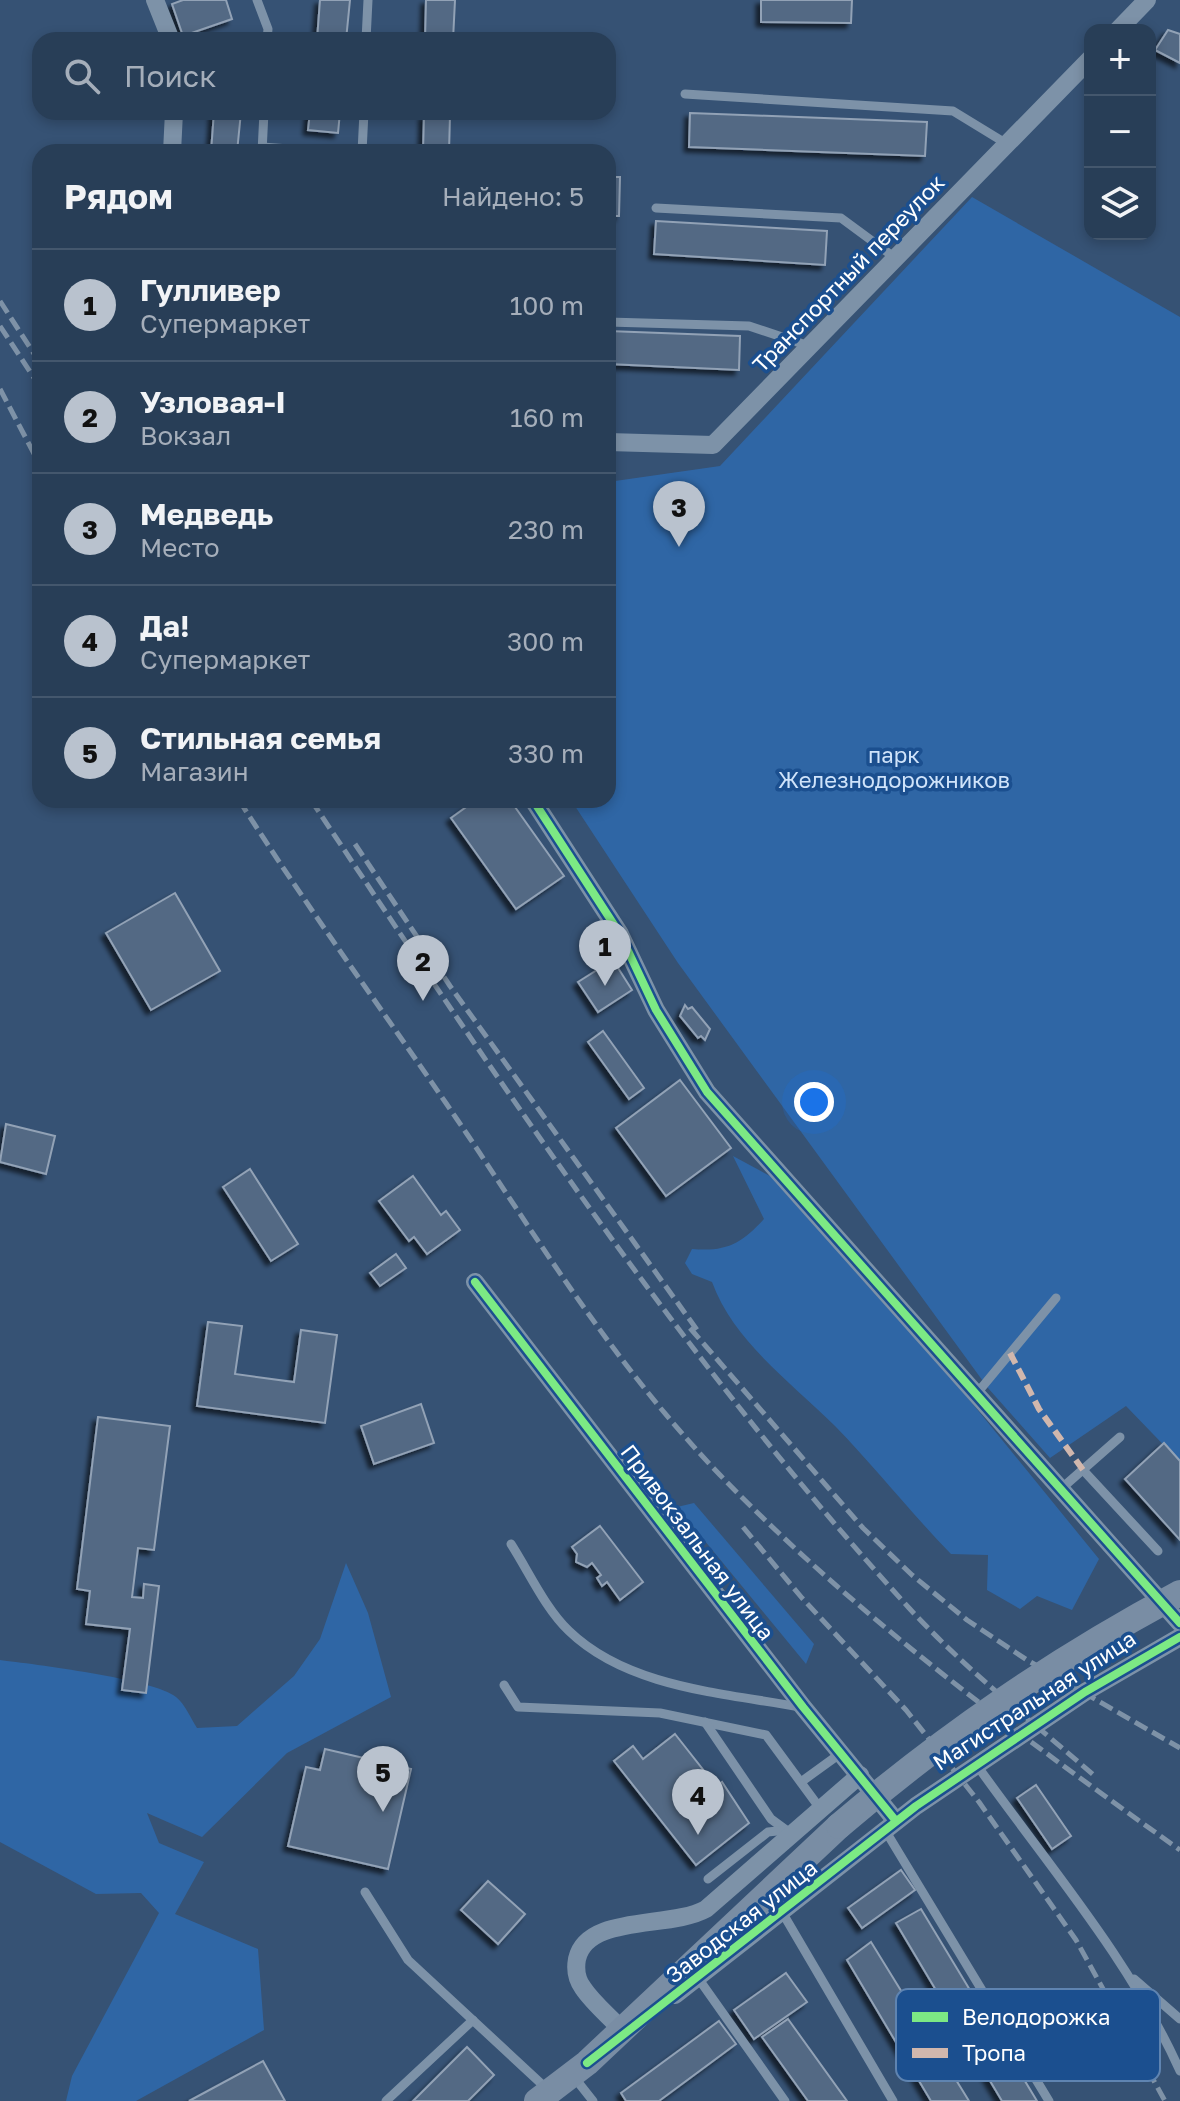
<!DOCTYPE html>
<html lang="ru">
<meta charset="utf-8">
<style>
body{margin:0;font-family:"Golos Text",sans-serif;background:#30455d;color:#f1f3f6}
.controls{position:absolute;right:24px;top:24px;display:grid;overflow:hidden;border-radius:16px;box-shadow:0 4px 12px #0003}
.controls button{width:72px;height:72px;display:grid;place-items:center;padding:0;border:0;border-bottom:2px solid #44576d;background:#283e57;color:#f1f3f6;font:40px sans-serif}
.you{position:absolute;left:814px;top:1102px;width:28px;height:28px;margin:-20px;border:6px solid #fff;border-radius:50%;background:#1a73e8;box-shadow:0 0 0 12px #1a73e833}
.badge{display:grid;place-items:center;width:52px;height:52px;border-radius:50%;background:#b9c2ce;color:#111;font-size:26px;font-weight:700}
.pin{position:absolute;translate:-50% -66px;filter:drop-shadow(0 2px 4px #0008)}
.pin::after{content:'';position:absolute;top:42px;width:28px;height:24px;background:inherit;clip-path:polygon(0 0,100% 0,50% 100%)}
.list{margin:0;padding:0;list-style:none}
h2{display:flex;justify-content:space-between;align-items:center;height:104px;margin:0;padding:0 32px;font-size:34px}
h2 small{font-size:26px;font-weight:400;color:#a5aeba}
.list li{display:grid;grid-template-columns:52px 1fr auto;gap:24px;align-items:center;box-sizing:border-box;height:112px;padding:0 32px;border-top:2px solid #44576d}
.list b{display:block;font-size:30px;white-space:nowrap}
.list p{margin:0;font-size:26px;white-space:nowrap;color:#a5aeba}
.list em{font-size:26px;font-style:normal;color:#a5aeba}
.icon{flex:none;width:44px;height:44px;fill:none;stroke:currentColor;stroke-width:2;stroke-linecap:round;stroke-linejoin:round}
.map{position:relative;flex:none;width:1180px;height:2101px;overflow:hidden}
.search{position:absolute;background:#283e57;box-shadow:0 4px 12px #0003;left:32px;top:32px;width:584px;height:88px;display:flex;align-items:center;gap:20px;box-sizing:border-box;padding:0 28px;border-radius:24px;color:#a5aeba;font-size:30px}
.panel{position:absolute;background:#283e57;box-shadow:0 4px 12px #0003;left:32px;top:144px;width:584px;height:664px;border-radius:24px}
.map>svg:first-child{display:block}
</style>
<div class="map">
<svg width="1180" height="2101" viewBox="0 0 1180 2101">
<defs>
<filter id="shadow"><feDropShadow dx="-4.5" dy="4.5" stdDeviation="2" flood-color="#0009"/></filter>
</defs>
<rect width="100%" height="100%" fill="#365274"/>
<!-- green -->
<g fill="#2f66a5">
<path d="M972,197L1180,317V1462L1126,1406L1050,1458L988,1388L678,963L571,800H608V482L720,466Z"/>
<path d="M733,1156L801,1193L1099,1559L1072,1610L1037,1596L1020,1609L987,1590L988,1555L951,1554C911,1513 875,1467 835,1426C791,1382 734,1342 712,1282L692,1274L685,1263L692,1249C726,1252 741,1244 764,1219Z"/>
<path d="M694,1503L814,1644L806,1664L677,1507Z"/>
<path d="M346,1563L368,1613L391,1697L287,1753L202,1837L147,1813L159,1843L204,1862L175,1914L258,1949L264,2030L136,2101H66L72,2076L159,1913L141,1893L96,1894L0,1842V1660C32,1664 155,1679 176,1697C185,1704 191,1719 197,1728L237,1726L294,1676L320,1639Z"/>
</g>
<!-- building -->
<g fill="#526984" stroke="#92a2b6" stroke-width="2" filter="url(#shadow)">
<path d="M183,0H226L232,19L183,36L172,4Z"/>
<path d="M320,0H350L346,40H317Z"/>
<path d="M426,0H455L453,40H425Z"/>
<path d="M761,0H852L851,23L761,22Z"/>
<path d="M1168,30L1180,34V63L1155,50Z"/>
<path d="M214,112H241L237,152H211Z"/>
<path d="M310,112H340L338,133L308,130Z"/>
<path d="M690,113L927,122L925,156L689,147Z"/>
<path d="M424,115H450L449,152H423Z"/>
<path d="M608,177H620L619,216H608Z"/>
<path d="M656,221L827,231L825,265L654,254Z"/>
<path d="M608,331L740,336L739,370L608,364Z"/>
<path d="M476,800H510L564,876L516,909L451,818Z"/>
<path d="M175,893L220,971L151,1010L106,933Z"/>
<path d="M613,960L632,990L598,1012L578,982Z"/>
<path d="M685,1005L688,1009L692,1007L710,1029L705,1040L701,1036L698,1038L680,1016Z"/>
<path d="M603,1031L644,1088L629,1099L588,1042Z"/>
<path d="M680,1080L731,1148L666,1196L616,1128Z"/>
<path d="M6,1124L55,1136L46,1174L0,1162Z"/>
<path d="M250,1169L298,1244L271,1261L223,1187Z"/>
<path d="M413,1176L441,1215L446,1211L460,1230L427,1254L414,1237L409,1241L379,1201Z"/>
<path d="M396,1254L406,1268L380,1286L370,1273Z"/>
<path d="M208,1322L242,1326L235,1374L294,1382L301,1330L337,1335L325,1423L197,1406Z"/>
<path d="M421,1404L434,1443L374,1464L361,1426Z"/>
<path d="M98,1417L170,1426L154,1550L138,1548L132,1597L143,1598L144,1584L159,1586L146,1693L122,1690L130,1629L86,1624L90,1591L77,1589Z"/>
<path d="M1164,1443L1180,1461V1540L1125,1479Z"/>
<path d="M600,1526L643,1582L620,1600L607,1582L602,1586L597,1578L601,1575L592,1563L587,1567L576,1562L577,1554L572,1547Z"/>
<path d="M675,1734L716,1786L722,1782L749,1823L696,1865L614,1761L633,1746L643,1759Z"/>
<path d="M325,1749L411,1769L388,1869L288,1846L306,1767L320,1770Z"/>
<path d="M1036,1785L1071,1836L1052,1849L1017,1798Z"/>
<path d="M901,1870L915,1890L862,1928L848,1908Z"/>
<path d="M488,1881L525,1914L498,1944L461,1910Z"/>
<path d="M921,1909L1037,2101H1002L896,1923Z"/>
<path d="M871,1942L969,2101H931L847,1960Z"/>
<path d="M786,1973L807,2002L754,2039L734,2010Z"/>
<path d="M788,2019L847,2101H808L762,2037Z"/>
<path d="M719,2021L736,2044L659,2101H626L621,2093Z"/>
<path d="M467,2047L494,2075L468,2101H413Z"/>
<path d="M263,2061L285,2101H189Z"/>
</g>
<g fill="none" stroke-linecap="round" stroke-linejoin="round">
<!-- service -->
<g stroke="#7d92a8" stroke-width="9">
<path d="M257,0L268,29L267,40"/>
<path d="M366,40L368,0"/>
<path d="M685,94L953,111L1007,144"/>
<path d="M262,147L329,152"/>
<path d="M262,152L264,112"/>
<path d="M362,152L364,112"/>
<path d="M656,208L841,218L894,257"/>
<path d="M608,322L749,326L809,346"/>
<path d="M978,1392L1056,1298"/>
<path d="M1083,1470L1158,1551"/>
<path d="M1062,1488L1120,1437"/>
<path d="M511,1544C529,1572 545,1608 569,1631C628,1688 724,1693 800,1707"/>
<path d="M504,1685L518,1707L660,1713L766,1735L819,1807L816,1809"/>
<path d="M705,1722L771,1819L786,1830"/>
<path d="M976,1764C1047,1864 1130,1959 1180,2071"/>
<path d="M801,1782L841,1753"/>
<path d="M885,1830L1049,2101"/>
<path d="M708,1879L768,1832L786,1830"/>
<path d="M365,1892L408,1960L547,2089"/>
<path d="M782,1912L893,2101"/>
<path d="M698,1978L785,2101"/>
<path d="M1134,1979L1180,2019"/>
<path d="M574,2077L593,2101"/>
<path d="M386,2101L473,2020"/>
</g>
<!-- minor -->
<g stroke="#7d92a8" stroke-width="18">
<path d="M155,0L171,40"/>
<path d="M1118,30L1147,0"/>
<path d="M172,152L174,112"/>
<path d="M608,442L713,445L1090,59"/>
<path d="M533,800L620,934L656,1010L707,1092L1180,1623"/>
<path d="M475,1282L803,1707L896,1821"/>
<path d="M675,1995L916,1806L1085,1692L1180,1637"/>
<path d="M621,2029C609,2016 593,2003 583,1988C577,1980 575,1970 577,1959C587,1914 670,1929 706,1909L860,1775"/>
</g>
<!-- secondary -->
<path stroke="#798da4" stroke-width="26" d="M537,2101L587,2063L839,1826"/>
<!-- rail -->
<g stroke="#7e92a7" stroke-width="5" stroke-dasharray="14 6" stroke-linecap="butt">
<path d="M0,301L40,363"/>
<path d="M0,326L40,387"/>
<path d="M0,389L40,465"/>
<path d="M239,800C313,917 396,1028 473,1143C550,1259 623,1374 720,1475C858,1618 1019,1735 1180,1850"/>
<path d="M311,800C497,1079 683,1360 909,1608C966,1670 1034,1723 1097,1778"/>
<path d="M355,844L450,986L700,1334"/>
<path d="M690,1328L863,1528L912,1575L967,1620L1027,1660L1180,1748"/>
<path d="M743,1527L802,1598L906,1710L979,1802L1076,1940L1165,2101"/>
</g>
<!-- secondary-bridge -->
<path stroke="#798da4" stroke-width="26" d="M839,1826C947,1734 1055,1660 1180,1593"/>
<!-- quiet -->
<path stroke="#d1b7ad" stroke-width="6" stroke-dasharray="12 6" stroke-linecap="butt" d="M1010,1353L1039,1409L1083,1470"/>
<defs>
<g id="cycleway">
<path d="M533,800L620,934L656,1010L707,1092L1180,1623"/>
<path d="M475,1282L803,1707L896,1821"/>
<path d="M587,2063L916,1806L1085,1692L1180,1637"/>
</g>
</defs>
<!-- cycleway casing -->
<use href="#cycleway" stroke="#1b4f8f" stroke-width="13"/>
<!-- cycleway -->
<use href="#cycleway" stroke="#7ce984" stroke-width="8"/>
</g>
<g text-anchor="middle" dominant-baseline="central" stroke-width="7" stroke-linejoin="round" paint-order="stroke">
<!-- street labels -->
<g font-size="22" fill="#fff" stroke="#1b4f8f">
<text transform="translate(848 273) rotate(-46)">Транспортный переулок</text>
<text transform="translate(698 1542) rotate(53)">Привокзальная улица</text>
<text transform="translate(1034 1700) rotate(-33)">Магистральная улица</text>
<text transform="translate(741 1921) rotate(-38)">Заводская улица</text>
</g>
<!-- park labels -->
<g font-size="22" fill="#cfe3fa" stroke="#1b4f8f">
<text x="894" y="754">парк<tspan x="894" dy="25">Железнодорожников</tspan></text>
</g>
</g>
<!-- legend -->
<rect x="896" y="1989" width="264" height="92" rx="12" fill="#1b4f8f" stroke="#5f84b1" stroke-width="2"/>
<rect x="912" y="2012" width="36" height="10" fill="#7ce984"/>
<rect x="912" y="2048" width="36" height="10" fill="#d1b7ad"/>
<g font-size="22" fill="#fff">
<text x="962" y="2025">Велодорожка</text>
<text x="962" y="2061">Тропа</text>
</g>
</svg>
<div class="controls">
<button>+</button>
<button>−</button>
<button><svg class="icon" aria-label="layers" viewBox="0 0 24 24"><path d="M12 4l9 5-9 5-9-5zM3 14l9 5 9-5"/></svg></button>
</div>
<div class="you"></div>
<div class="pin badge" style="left:605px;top:986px">1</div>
<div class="pin badge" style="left:423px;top:1001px">2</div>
<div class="pin badge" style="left:679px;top:547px">3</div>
<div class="pin badge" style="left:698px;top:1835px">4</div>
<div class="pin badge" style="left:383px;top:1812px">5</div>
<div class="search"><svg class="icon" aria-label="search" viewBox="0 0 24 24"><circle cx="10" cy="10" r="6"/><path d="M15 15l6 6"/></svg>Поиск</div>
<section class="panel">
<h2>Рядом<small>Найдено: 5</small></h2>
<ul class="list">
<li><span class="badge">1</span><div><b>Гулливер</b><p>Супермаркет</p></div><em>100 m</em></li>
<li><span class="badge">2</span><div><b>Узловая-I</b><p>Вокзал</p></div><em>160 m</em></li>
<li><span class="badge">3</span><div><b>Медведь</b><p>Место</p></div><em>230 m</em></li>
<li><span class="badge">4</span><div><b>Да!</b><p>Супермаркет</p></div><em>300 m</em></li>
<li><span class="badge">5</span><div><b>Стильная семья</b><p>Магазин</p></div><em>330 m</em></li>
</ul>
</section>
</div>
